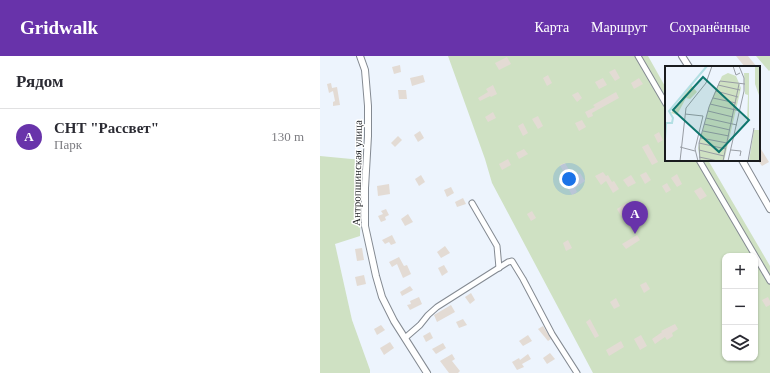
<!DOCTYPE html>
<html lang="ru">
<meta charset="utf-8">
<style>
body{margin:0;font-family:"Times New Roman",serif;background:#f2f2f3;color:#2b2b33}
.controls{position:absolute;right:12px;bottom:12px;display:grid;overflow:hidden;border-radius:8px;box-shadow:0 1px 3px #0004}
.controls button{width:36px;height:36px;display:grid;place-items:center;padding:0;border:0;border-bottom:1px solid #e1e1e2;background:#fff;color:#2b2b33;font:20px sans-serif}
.you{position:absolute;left:249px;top:123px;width:14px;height:14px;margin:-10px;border:3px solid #fff;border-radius:50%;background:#1a73e8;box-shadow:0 0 0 6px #1a73e833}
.badge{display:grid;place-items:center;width:26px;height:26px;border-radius:50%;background:#6833aa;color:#fff;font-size:13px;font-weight:700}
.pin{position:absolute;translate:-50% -33px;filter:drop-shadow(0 1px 2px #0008)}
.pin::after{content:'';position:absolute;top:21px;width:14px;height:12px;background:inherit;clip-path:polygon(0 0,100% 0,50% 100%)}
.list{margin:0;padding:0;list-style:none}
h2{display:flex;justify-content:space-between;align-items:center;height:52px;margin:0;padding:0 16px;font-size:17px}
h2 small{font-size:13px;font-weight:400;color:#7c7c81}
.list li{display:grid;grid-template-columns:26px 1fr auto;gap:12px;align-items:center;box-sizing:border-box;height:56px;padding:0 16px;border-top:1px solid #e1e1e2}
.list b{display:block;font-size:15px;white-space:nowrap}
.list p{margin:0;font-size:13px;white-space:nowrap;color:#7c7c81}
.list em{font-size:13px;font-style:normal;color:#7c7c81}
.icon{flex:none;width:22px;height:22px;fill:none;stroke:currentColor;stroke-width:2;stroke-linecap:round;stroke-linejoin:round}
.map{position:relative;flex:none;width:450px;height:317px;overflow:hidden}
header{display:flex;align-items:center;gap:24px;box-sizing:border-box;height:56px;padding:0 20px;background:#6833aa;color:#fff}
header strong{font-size:19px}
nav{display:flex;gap:22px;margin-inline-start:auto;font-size:14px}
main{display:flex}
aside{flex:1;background:#fff}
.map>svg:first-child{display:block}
</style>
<header>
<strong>Gridwalk</strong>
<nav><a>Карта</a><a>Маршрут</a><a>Сохранённые</a></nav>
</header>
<main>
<aside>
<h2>Рядом<small></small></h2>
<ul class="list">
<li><span class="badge">A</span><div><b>СНТ &quot;Рассвет&quot;</b><p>Парк</p></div><em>130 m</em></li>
</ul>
</aside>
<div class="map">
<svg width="450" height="317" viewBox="0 0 450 317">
<rect width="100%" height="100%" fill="#edf4fd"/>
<!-- green -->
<g fill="#cfe1c3" fill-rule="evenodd">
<path d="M128,0H328L346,32V104H388L450,210V317H273L172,127L165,103ZM405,200H435V302H405Z"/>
<path d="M436,0H450V14L449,15Z"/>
<path d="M0,100L42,104L40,180L15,188L32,264L50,314V317H0Z"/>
</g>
<!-- building -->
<g fill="#e3dbd4">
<path d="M416,0H428L437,11H425Z"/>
<path d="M187,1L191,8L179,14L175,7Z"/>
<path d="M80,9L81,16L74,18L72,11Z"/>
<path d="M295,13L300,22L295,25L289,16Z"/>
<path d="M103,19L105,26L92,30L90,22Z"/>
<path d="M228,19L232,27L227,30L223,22Z"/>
<path d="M283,22L287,29L279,33L275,26Z"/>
<path d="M319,22L323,28L314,33L311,27Z"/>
<path d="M11,27L12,32L17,31L20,49L13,50V46L15,45L13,35L9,37L7,28Z"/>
<path d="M173,29L177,38L171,41L170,40L160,45L158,42L168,36L166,33Z"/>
<path d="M78,34H86L87,43H79Z"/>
<path d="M258,36L262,42L257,46L252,39Z"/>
<path d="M296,36L299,42L272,57L273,60L268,62L265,56L275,51L273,49Z"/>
<path d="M173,56L176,62L168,66L165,61Z"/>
<path d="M218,60L223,70L218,73L212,63Z"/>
<path d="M262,64L266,71L259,75L255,67Z"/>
<path d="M203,67L208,77L203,80L198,70Z"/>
<path d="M100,75L104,82L98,86L94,79Z"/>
<path d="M339,76L343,84L338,87L334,79Z"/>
<path d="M78,80L82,84L75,91L71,87Z"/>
<path d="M328,88L338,106L332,109L322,91Z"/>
<path d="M439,90L449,106L442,110L439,106Z"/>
<path d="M204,93L208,98L199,103L196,97Z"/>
<path d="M188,103L191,109L182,114L179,108Z"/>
<path d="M245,107L249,114L244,117L240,109Z"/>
<path d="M283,116L286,120L288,119L292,126L294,125L299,133L293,137L286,125L281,129L275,120Z"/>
<path d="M326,116L331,124L325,128L320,119Z"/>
<path d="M260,117L265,125L255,132L257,136L252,139L244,125L250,121V123Z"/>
<path d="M357,118L362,128L357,131L351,122Z"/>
<path d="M101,119L105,126L99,130L95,123Z"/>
<path d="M311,119L316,127L308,131L303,124Z"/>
<path d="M347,127L351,134L346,137L342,130Z"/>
<path d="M69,128L70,138L58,140L57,130Z"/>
<path d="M131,131L134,137L127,141L124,134Z"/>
<path d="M381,131L387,140L380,144L374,135Z"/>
<path d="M143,142L146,148L137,151L135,146Z"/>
<path d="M306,147L310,154L301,160L297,153Z"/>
<path d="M66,153L69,159L65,161L66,164L61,166L58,160L63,158L61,155Z"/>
<path d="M212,155L216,162L211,165L207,158Z"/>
<path d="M88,158L93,166L85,170L81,163Z"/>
<path d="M72,179L76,187L71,189L69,186L65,188L62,184Z"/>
<path d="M317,179L320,184L306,193L302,188Z"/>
<path d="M248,184L252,192L246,195L243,187Z"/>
<path d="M125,190L130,197L121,202L117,196Z"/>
<path d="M42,192L44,204L37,205L35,193Z"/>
<path d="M79,201L84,210L87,209L91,218L83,222L77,208L72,211L69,206Z"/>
<path d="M124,209L128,216L122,220L118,212Z"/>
<path d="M44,219L46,228L37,230L35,221Z"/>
<path d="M326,226L330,233L324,237L320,229Z"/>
<path d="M90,230L93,234L82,240L80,236Z"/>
<path d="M151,237L155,244L150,248L145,241Z"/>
<path d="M99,241L102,248L90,254L87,249L91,248L90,245Z"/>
<path d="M448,241L450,245V249L446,251L442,244Z"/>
<path d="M296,242L300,250L294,253L290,246Z"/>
<path d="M131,249L135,256L117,266L114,259Z"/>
<path d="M143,263L147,269L139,272L136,266Z"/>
<path d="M270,263L279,280L275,282L266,266Z"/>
<path d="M355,268L358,273L352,277L353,280L347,284L345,281L335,288L332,283L342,276L341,275Z"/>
<path d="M61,269L65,274L57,279L54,273Z"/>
<path d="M223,270L231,283L228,285L218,273Z"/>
<path d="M110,276L113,282L106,286L103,280Z"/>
<path d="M208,279L212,285L203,290L199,285Z"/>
<path d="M321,279L327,290L320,294L314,283Z"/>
<path d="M301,285L304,291L289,300L286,294Z"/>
<path d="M70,286L74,292L64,299L60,292Z"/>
<path d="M123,287L126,292L116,298L112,293Z"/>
<path d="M230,297L235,303L227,308L223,302Z"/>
<path d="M132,298L135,303L132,305L140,315L138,317H129L120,305Z"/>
<path d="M208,298L211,303L202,308L204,311L197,314L192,306L199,302L200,304Z"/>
</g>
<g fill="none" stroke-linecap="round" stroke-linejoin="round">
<defs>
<g id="minor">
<path d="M318,0L346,48"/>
<path d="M379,104L450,225"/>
<path d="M152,147L177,190L179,212"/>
<path d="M85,282L100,269L108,259L117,251L188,206L192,205L203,223L232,278L257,317"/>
</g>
<g id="tertiary">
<path d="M40,0L45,14L48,50V80L45,132V170L56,220L62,241L74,265L107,317"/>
<path d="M362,0L369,11"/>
<path d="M422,104L450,153"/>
</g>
</defs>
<!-- minor casing -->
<use href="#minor" stroke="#848a92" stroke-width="7"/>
<!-- tertiary casing -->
<use href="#tertiary" stroke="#848a92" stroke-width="8"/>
<!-- minor -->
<use href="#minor" stroke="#fff" stroke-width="5"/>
<!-- tertiary -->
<use href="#tertiary" stroke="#fff" stroke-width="6"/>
</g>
<g text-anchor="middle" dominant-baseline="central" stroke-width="3" stroke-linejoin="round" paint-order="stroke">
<!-- street labels -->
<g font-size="11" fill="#191b1e" stroke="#fff">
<text transform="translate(37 117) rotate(-89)">Антропшинская улица</text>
</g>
</g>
<!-- overview -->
<g transform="translate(345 10)">
<rect width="95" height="95" fill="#edf4fd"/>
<path d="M90,0H95V32L90,18ZM63,7L71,10L76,22L59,95H35L33,82L45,37L57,10ZM79,7H84V56L82,55L83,29L80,28ZM26,19L32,26L25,33L21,32L12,49L6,47ZM89,64H95V95H84Z" fill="#cfe1c3"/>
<path fill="none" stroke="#b3dfe3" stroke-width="2" d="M0,73L1,57H7L8,52L4,45L42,0"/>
<path fill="none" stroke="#989da4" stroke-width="1" d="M68,0L71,9L75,7M53,19L75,24M51,25L73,31M48,32L71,37M45,38L75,45M43,45L68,51M20,48L38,50L30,83L33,95M41,52L72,59M39,58L65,64M38,65L64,70M36,72L62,77M34,77L61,83M15,81L30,85M34,84L59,90M66,84L76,85L75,90M34,91L53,95M15,95L21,42L41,17L47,0M35,95L34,77L44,41L55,15L80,18M58,95L74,18M63,95L79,25V12L74,0M83,95L89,62"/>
<path fill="#0f766e" fill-opacity="0.15" stroke="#0f766e" stroke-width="2" d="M38,11L84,54L54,86L8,44Z"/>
<rect width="95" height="95" fill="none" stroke="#191b1e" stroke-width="2"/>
</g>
</svg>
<div class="controls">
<button>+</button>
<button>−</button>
<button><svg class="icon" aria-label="layers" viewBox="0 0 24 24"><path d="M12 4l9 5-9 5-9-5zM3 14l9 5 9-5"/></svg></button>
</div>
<div class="you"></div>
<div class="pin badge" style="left:315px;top:178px">A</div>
</div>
</main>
